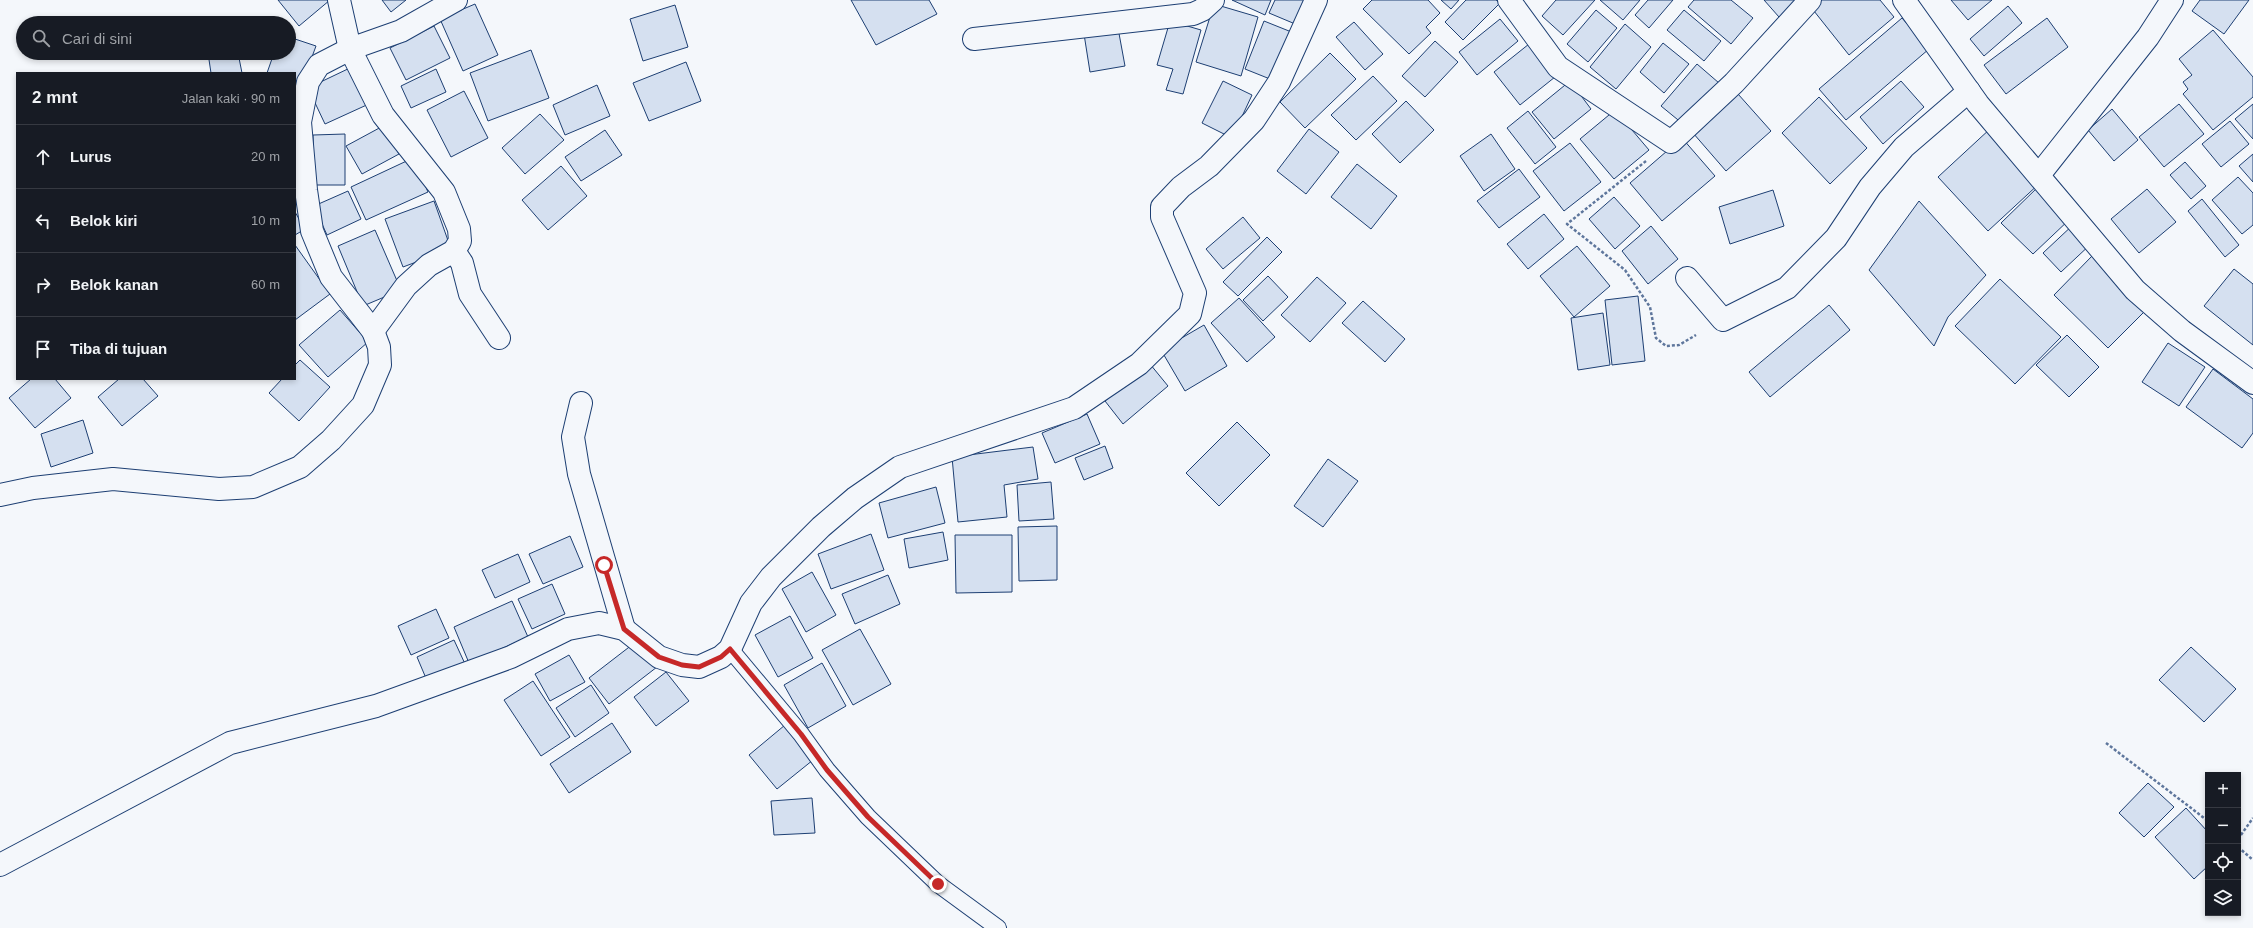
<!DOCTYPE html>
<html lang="id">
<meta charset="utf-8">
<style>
body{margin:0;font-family:Arial,sans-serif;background:#242831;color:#f1f3f6}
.controls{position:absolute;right:12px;bottom:12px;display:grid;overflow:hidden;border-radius:0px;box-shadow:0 2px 6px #0003}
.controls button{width:36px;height:36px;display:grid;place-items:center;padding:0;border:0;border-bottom:1px solid #363941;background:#171b24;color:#f1f3f6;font:20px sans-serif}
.stop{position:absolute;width:12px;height:12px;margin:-9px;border:3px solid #c62828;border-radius:50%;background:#fff}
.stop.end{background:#c62828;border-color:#fff;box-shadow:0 1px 4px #0008}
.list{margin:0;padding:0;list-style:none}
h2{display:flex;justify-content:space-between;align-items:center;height:52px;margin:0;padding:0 16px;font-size:17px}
h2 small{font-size:13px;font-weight:400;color:#9ea1a6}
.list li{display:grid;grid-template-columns:26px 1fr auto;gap:12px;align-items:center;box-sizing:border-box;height:64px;padding:0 16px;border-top:1px solid #363941}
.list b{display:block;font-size:15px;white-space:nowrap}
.list em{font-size:13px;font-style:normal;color:#9ea1a6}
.icon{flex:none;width:22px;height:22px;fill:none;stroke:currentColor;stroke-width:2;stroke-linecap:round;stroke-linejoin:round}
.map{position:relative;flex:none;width:2253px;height:928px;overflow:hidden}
.search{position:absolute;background:#171b24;box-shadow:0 2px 6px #0003;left:16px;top:16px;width:280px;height:44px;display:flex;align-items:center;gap:10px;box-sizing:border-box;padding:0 14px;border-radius:22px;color:#9ea1a6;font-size:15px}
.panel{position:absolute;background:#171b24;box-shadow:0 2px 6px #0003;left:16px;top:72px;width:280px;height:308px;border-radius:0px}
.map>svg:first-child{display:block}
</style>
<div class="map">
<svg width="2253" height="928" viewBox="0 0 2253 928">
<rect width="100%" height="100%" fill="#f4f7fb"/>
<!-- building -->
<g fill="#d5e0f0" stroke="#1d3f73">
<path d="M278,0H330L299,26Z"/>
<path d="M382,0H406L391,12Z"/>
<path d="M851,0H929L937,14L876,45Z"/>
<path d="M1232,0H1271L1265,15Z"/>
<path d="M1275,0H1312L1300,26L1269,13Z"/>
<path d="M1372,0H1428L1440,13L1426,27L1431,33L1409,54L1363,9Z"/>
<path d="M1441,0H1459L1451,9Z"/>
<path d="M1466,0H1496L1500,3L1463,40L1445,22Z"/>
<path d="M1556,0H1595L1563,35L1542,16Z"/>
<path d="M1600,0H1640L1623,20Z"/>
<path d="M1648,0H1673L1649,28L1635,15Z"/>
<path d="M1694,0H1731L1753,18L1731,44L1688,7Z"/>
<path d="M1764,0H1797L1779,17Z"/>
<path d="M1817,0H1880L1894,17L1849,55L1810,6Z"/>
<path d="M1951,0H1992L1968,20Z"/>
<path d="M2200,0H2249L2224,34L2192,11Z"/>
<path d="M475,4L498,55L463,71L440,19Z"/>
<path d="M1214,4L1258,17L1241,76L1196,62Z"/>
<path d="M675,5L688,47L643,61L630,19Z"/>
<path d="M2008,6L2022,23L1984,56L1970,39Z"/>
<path d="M1596,10L1617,28L1588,62L1567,44Z"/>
<path d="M1684,10L1721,41L1704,61L1667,30Z"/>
<path d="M1902,18L1929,49L1846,120L1819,89Z"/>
<path d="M2047,18L2068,47L2006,94L1984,65Z"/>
<path d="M1500,19L1518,41L1477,75L1459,52Z"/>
<path d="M1170,21L1201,30L1183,94L1166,90L1173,69L1157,65Z"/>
<path d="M1264,21L1294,33L1275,81L1245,69Z"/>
<path d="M1354,22L1383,54L1365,70L1336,37Z"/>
<path d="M1625,24L1651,47L1616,89L1590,67Z"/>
<path d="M434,26L450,58L406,80L390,48Z"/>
<path d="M1118,28L1125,66L1090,72L1084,34Z"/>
<path d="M2213,30L2253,77V97L2213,130L2183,94L2188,89L2183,82L2192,75L2179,59Z"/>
<path d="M289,37L316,46L298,95L295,94V73H267L274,53H289Z"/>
<path d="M1435,41L1458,62L1425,97L1402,76Z"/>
<path d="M1663,43L1689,64L1664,93L1640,72Z"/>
<path d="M1529,44L1555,77L1520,105L1494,72Z"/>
<path d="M531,50L549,98L488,121L470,73Z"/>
<path d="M208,53H238L242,73H211Z"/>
<path d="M1330,53L1356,79L1305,128L1280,102Z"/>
<path d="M686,62L701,101L649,121L633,83Z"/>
<path d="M1697,64L1719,83L1683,124L1661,106Z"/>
<path d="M354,66L371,103L325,124L308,88Z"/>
<path d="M436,69L446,92L411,108L401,86Z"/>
<path d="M1373,76L1397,101L1356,140L1331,115Z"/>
<path d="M1223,81L1252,95L1232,138L1202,123Z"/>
<path d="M1570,81L1591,109L1554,139L1532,112Z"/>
<path d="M1901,81L1924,107L1883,144L1860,117Z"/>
<path d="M597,85L610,116L565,135L553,105Z"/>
<path d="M464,91L488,138L451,157L427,110Z"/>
<path d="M1738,94L1771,131L1726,171L1693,133Z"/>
<path d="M1819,97L1867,148L1830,184L1782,133Z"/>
<path d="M1406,101L1434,130L1400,163L1372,134Z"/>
<path d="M2179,104L2204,134L2164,167L2139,137Z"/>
<path d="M2253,104V139L2235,119Z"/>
<path d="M2112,109L2138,140L2114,161L2088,130Z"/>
<path d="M1615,110L1649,150L1614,179L1580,139Z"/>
<path d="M1528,111L1556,147L1535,164L1507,128Z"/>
<path d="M540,114L564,140L525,174L502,148Z"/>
<path d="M2230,121L2249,144L2221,167L2202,144Z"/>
<path d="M383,126L399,154L362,174L346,146Z"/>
<path d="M1991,128L2041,182L1988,231L1938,177Z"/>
<path d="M1309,129L1339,152L1306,194L1277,171Z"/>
<path d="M605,130L622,155L581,181L565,157Z"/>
<path d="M345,134V185H314L313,135Z"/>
<path d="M1491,134L1515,169L1484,191L1460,156Z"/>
<path d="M1682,138L1715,176L1662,221L1630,183Z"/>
<path d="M1570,143L1601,182L1564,211L1533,171Z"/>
<path d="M2253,154V182L2239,166Z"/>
<path d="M413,158L428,192L366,220L351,187Z"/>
<path d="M2185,162L2206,186L2191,199L2170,175Z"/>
<path d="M1357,164L1397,196L1371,229L1331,197Z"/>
<path d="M561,166L587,196L548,230L522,200Z"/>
<path d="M1519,169L1540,197L1499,228L1477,201Z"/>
<path d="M2238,177L2253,193V225L2242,234L2212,200Z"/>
<path d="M2039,186L2071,218L2033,254L2001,223Z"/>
<path d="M2147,189L2176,222L2139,253L2111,219Z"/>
<path d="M1773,190L1784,226L1730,244L1719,207Z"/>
<path d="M348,191L361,219L327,235L314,206Z"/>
<path d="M1614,197L1640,226L1615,249L1589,219Z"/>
<path d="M2202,199L2239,245L2225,257L2188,211Z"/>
<path d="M434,201L451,249L403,267L385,219Z"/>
<path d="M1919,201L1986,275L1948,317L1934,346L1869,270Z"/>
<path d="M295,212L305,229L295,235Z"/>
<path d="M1544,214L1564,239L1528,269L1507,244Z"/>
<path d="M1243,217L1260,238L1223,269L1206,249Z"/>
<path d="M2075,223L2093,242L2061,272L2043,253Z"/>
<path d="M1651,226L1678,259L1648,284L1622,251Z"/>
<path d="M375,230L401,290L363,306L338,246Z"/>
<path d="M1267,237L1282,252L1238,296L1223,282Z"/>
<path d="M295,245L330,294L295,320Z"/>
<path d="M1577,246L1610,286L1574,317L1540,276Z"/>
<path d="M2093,255L2148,308L2108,348L2054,295Z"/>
<path d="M2234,269L2253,284V345L2204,306Z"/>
<path d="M1268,276L1288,297L1263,321L1243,300Z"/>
<path d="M1317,277L1346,303L1310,342L1281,315Z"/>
<path d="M2000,279L2061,337L2015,384L1955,326Z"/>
<path d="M1638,296L1645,361L1612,365L1605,300Z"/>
<path d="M1239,298L1275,337L1247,362L1211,323Z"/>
<path d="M1363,301L1405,339L1385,362L1342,323Z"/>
<path d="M1829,305L1850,330L1770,397L1749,372Z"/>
<path d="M340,310L368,342L328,377L299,345Z"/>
<path d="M1603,313L1610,365L1578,370L1571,318Z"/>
<path d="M1204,325L1227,366L1185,391L1161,350Z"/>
<path d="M2067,335L2099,367L2069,397L2036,365Z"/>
<path d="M2168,343L2205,367L2179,406L2142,382Z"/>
<path d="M300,360L330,387L299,421L269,393L282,379H295V365Z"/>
<path d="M1150,364L1168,386L1123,424L1105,401Z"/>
<path d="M2213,369L2253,399V433L2242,448L2186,407Z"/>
<path d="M31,379H55L71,398L35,428L9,398Z"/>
<path d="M119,379H143L158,396L122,426L98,397Z"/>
<path d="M1087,414L1100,444L1055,463L1042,433Z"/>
<path d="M83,420L93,453L51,467L41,434Z"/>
<path d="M1237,422L1270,455L1219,506L1186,473Z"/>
<path d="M1105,446L1113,468L1084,480L1075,458Z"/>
<path d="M1033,447L1038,479L1004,485L1007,517L958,522L952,457Z"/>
<path d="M1328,459L1358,481L1323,527L1294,506Z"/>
<path d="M1051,482L1054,519L1019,521L1017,485Z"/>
<path d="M936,487L945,523L888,538L879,503Z"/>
<path d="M1057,526V580L1019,581L1018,527Z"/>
<path d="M943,532L948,560L909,568L904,539Z"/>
<path d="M871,534L884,570L831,589L818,554Z"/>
<path d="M955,535H1012V592L956,593Z"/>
<path d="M570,536L583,567L543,584L529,554Z"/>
<path d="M518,554L530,582L495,598L482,570Z"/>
<path d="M812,572L836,615L806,632L782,589Z"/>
<path d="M888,575L900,604L855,624L842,594Z"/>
<path d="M552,584L565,614L532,629L518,599Z"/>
<path d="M512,601L528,637L469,663L454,627Z"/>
<path d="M436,609L449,638L411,655L398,626Z"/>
<path d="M790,616L813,658L778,677L755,635Z"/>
<path d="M860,629L891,684L853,705L822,650Z"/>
<path d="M454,640L466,666L428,683L417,657Z"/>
<path d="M637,641L657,667L609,704L589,678Z"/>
<path d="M2191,647L2236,689L2204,722L2159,680Z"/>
<path d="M569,655L585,682L550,701L535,674Z"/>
<path d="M822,663L846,706L808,728L784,685Z"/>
<path d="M666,672L689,701L656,726L634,697Z"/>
<path d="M533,681L570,737L541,756L504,700Z"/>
<path d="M591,685L609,713L575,737L556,708Z"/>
<path d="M612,723L631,752L569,793L550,764Z"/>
<path d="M785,725L813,760L777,789L749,755Z"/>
<path d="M2148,783L2174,807L2144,837L2119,813Z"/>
<path d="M812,798L815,833L774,835L771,801Z"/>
<path d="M2186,808L2208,832V866L2194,879L2155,837Z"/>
</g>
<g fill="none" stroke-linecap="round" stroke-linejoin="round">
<defs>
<path id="service" d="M730,649L801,734L827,770L868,817L938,884L998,928"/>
<g id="minor">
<path d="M339,0L350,49L383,115L444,192L459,229L460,241L454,251L429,265L406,286L373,331"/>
<path d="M1509,0L1558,67L1671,142L1734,83L1810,0"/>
<path d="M1904,0L1978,104L2135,290L2182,331L2253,383"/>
<path d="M974,39L1193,14L1202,10L1213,0"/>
<path d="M2039,175L2148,37L2172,0"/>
<path d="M454,251L462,263L470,294L499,338"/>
<path d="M1687,278L1723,320L1787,288L1836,238L1870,187L1904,147L1969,91"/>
<path d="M581,403L573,437L579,474L624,629"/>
<path d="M0,495L33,488L113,479L219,489L253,487L300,467L331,440L363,405L380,365L379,347L373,331L331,277L312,231L306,190L300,122L308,82L319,65L350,49L401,31L456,0"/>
<path d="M0,865L230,743L376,706L511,657L568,629L599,623L624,629L659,657L682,665L699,667L721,657L730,649L751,603L771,577L821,527L855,498L900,467L1074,408L1139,364L1190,314L1195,293L1162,217V207L1181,187L1209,166L1254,120L1279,82L1316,0"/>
</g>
</defs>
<!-- service casing -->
<use href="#service" stroke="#1d3f73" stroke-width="18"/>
<!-- minor casing -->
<use href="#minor" stroke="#1d3f73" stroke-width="24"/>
<!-- path -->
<g stroke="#5e769c" stroke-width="2.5" stroke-dasharray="3 2" stroke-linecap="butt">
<path d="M1646,161L1567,224L1625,270L1650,307L1656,338L1666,346L1679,345L1696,335"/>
<path d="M2106,743L2208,821"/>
<path d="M2238,839L2253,818"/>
<path d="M2238,847L2253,860"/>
</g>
<!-- service -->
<use href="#service" stroke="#f4f7fb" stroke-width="16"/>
<!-- minor -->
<use href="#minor" stroke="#f4f7fb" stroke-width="22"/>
</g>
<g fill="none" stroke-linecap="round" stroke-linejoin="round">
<!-- route -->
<path stroke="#c62828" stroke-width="5" d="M604,565L624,629L659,657L682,665L699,667L721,657L730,649L801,734L827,770L868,817L938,884"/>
</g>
</svg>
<div class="controls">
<button>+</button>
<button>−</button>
<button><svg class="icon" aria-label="locate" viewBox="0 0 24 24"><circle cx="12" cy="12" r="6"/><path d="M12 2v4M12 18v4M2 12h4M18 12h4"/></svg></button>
<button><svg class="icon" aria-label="layers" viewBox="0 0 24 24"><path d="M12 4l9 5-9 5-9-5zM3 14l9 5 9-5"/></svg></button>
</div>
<div class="stop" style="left:604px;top:565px"></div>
<div class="stop end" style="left:938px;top:884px"></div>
<div class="search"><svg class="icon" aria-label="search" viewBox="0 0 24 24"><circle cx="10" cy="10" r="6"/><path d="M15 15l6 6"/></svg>Cari di sini</div>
<section class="panel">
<h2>2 mnt<small>Jalan kaki · 90 m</small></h2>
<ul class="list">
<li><svg class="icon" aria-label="ahead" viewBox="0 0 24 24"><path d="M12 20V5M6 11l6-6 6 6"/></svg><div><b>Lurus</b></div><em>20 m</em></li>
<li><svg class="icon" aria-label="left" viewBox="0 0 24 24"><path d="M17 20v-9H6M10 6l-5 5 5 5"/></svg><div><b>Belok kiri</b></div><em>10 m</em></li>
<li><svg class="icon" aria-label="right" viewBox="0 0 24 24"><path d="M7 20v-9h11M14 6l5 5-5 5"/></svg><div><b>Belok kanan</b></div><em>60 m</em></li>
<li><svg class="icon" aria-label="arrive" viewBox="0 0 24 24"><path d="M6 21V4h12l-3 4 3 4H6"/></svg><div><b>Tiba di tujuan</b></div></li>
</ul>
</section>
</div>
